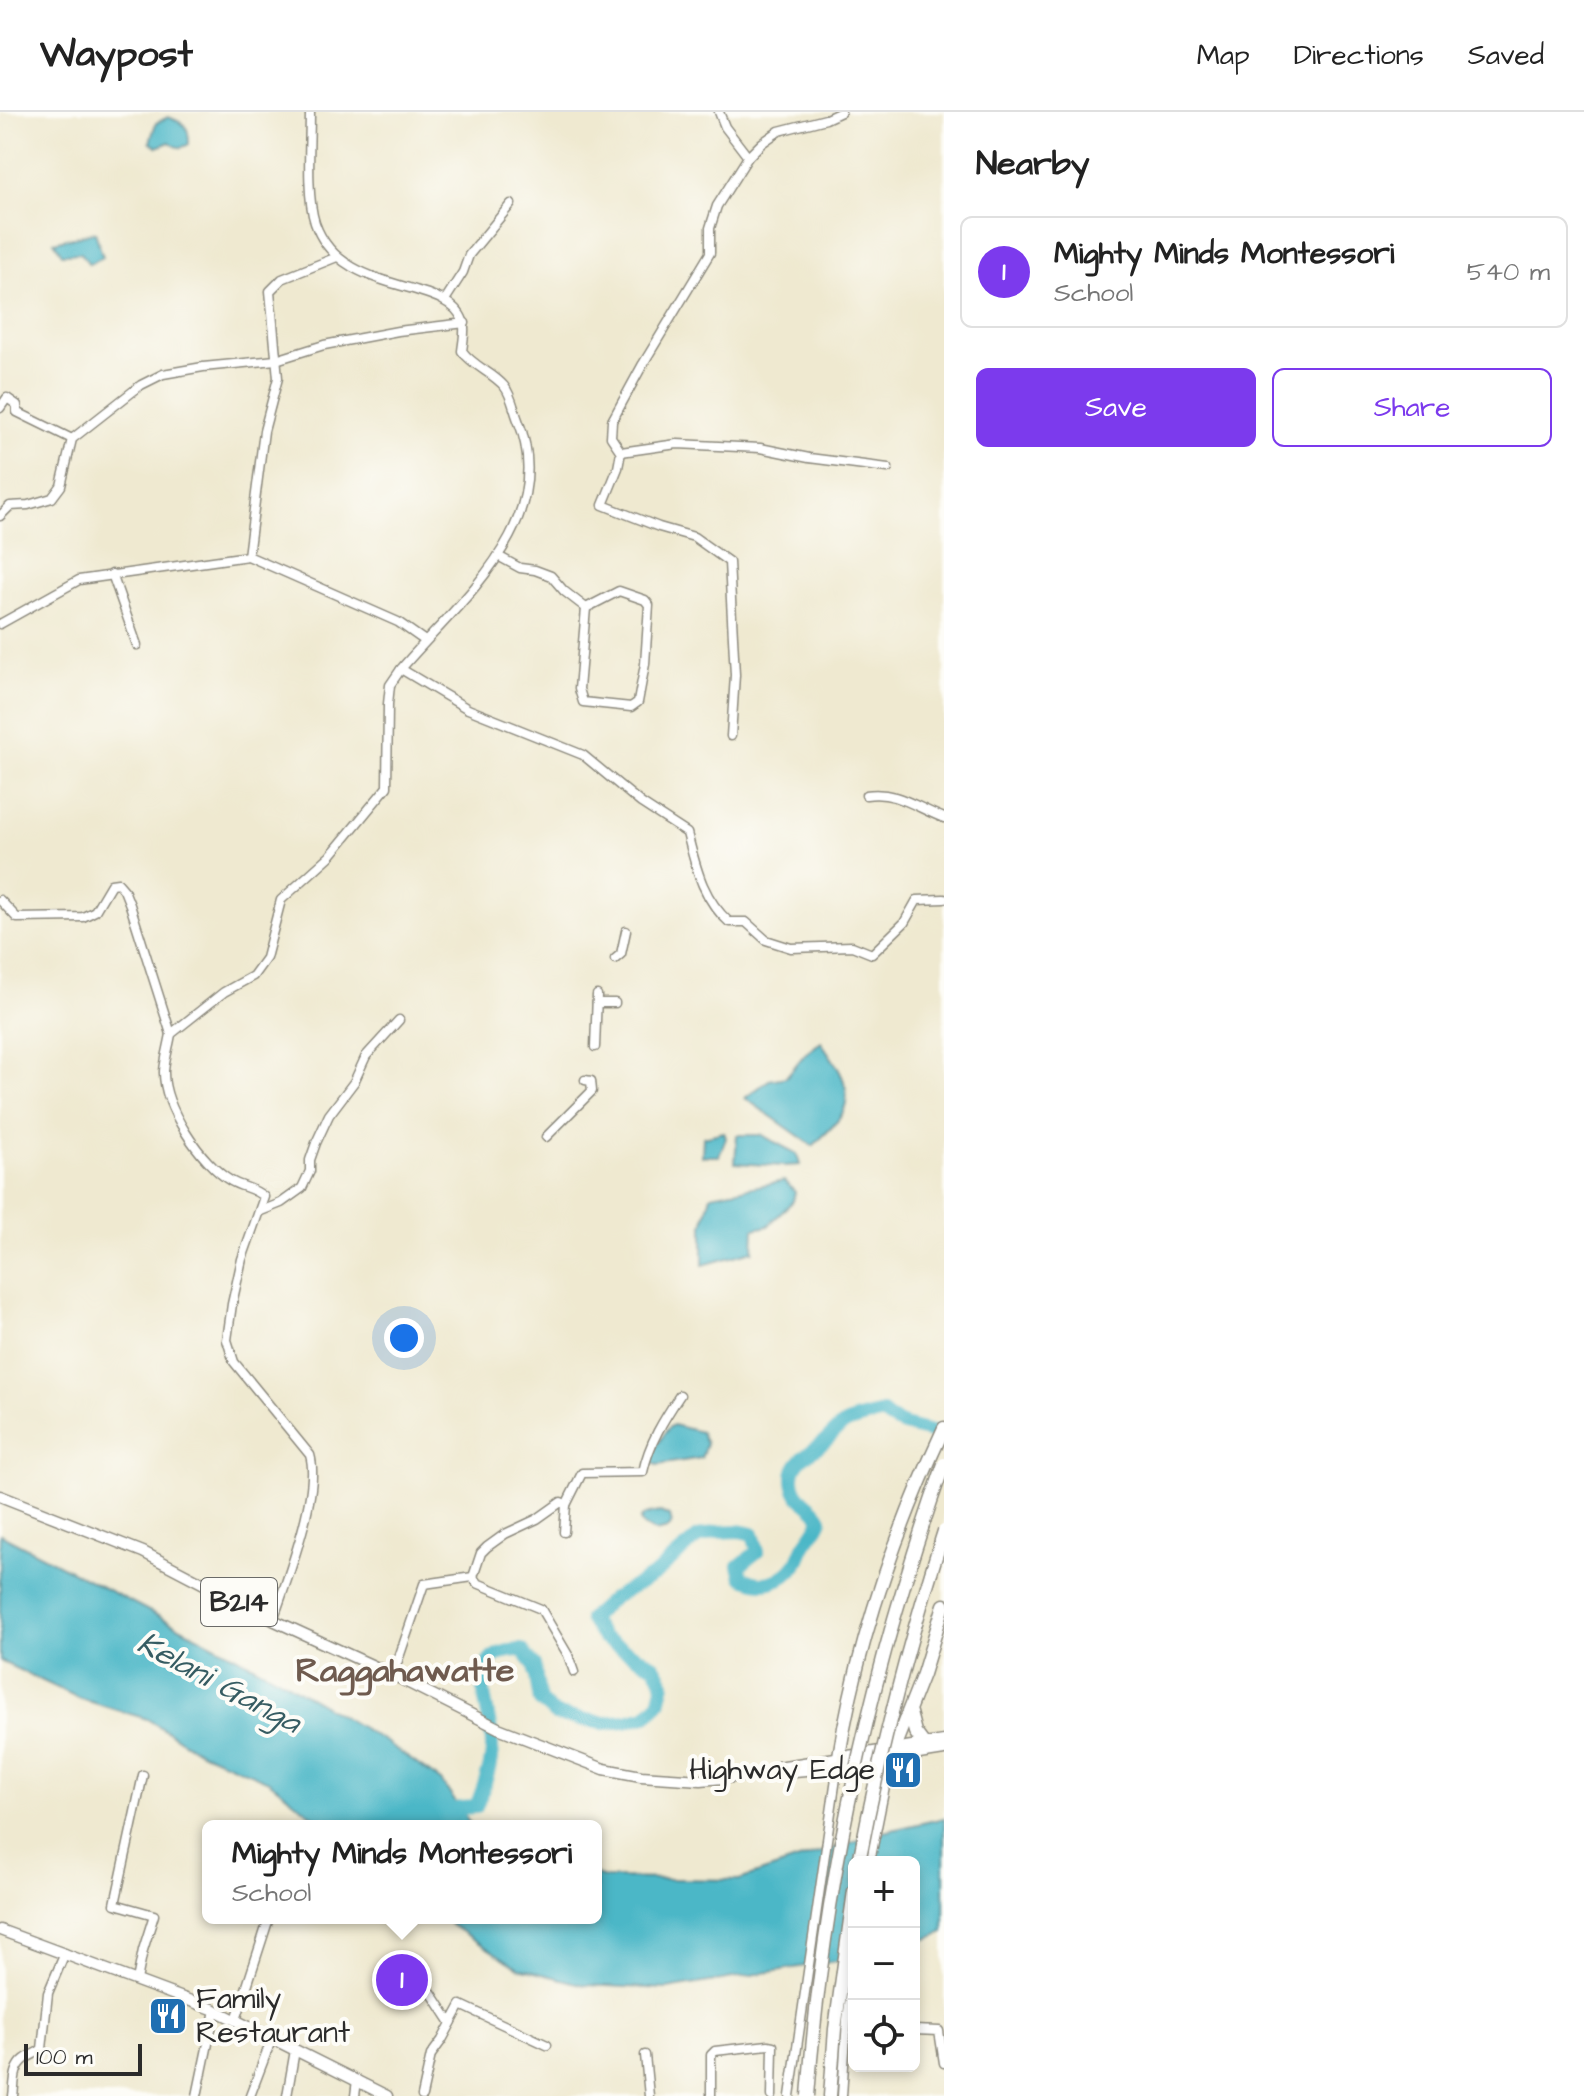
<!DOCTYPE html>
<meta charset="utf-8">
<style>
body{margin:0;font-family:"Architects Daughter",sans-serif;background:#f6f6f6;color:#222}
.controls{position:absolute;right:24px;bottom:24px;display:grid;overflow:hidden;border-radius:12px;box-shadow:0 4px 12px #0003}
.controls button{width:72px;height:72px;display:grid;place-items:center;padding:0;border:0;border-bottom:2px solid #e0e0e0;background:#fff;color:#222;font:40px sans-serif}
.scale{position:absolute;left:24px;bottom:20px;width:118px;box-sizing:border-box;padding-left:8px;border:4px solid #2b2b2b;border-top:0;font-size:22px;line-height:28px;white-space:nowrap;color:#2b2b2b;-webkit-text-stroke:6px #fdfcf7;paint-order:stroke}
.you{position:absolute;left:404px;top:1226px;width:28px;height:28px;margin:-20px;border:6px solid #fff;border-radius:50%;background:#1a73e8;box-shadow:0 0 0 12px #1a73e833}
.badge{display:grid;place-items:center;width:52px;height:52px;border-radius:50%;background:#7c3aed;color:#fff;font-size:26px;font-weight:700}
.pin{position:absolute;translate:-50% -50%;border:4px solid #fff;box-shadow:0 2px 8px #0006}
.popup{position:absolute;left:202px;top:1708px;width:400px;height:104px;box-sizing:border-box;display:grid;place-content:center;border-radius:12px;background:#fff;filter:drop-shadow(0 2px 6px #0005);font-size:26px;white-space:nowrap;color:#767676}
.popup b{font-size:30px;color:#222}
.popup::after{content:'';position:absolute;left:50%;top:100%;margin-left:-16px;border:16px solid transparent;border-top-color:#fff}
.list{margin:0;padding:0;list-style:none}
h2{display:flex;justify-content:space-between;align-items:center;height:104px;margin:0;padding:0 32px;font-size:34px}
h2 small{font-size:26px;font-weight:400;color:#767676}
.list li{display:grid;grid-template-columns:52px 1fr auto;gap:24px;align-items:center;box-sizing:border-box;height:112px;margin:0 16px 16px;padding:0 16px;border:2px solid #e0e0e0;border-radius:12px}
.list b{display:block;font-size:30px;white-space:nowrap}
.list p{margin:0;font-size:26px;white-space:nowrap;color:#767676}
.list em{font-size:26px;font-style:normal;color:#767676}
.actions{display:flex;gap:16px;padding:24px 32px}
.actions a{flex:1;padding:18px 0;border:2px solid #7c3aed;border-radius:12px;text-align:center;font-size:28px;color:#7c3aed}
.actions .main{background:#7c3aed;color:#fff}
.icon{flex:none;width:44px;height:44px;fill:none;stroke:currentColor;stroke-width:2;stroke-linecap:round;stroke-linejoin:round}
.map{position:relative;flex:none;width:944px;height:1984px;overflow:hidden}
header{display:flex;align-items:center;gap:48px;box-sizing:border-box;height:112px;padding:0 40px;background:#fff;border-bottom:2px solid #e0e0e0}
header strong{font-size:38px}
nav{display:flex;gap:44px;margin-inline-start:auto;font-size:28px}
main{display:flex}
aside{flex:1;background:#fff}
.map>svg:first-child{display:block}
</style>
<header>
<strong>Waypost</strong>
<nav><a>Map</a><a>Directions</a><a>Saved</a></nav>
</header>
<main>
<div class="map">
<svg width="944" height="1984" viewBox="0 0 944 1984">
<rect width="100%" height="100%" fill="#fdfcf7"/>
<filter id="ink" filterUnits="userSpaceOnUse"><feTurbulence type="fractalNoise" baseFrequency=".0125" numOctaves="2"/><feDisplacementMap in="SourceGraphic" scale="16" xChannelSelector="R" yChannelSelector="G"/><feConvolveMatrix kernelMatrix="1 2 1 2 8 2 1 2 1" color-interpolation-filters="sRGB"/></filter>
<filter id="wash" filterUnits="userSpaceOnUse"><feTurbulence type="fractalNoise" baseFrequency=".006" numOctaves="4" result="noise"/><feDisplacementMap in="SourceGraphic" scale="32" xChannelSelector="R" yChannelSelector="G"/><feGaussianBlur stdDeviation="1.8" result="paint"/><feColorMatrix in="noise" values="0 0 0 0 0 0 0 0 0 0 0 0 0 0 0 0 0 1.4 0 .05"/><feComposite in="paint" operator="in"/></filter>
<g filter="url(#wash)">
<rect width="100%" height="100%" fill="#efe9d0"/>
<!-- water -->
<g fill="#4bb7c7" stroke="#3b7179" stroke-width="2">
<path d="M168,5C185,11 189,13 189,32C181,37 177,36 170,30L157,35L150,30L156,11Z"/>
<path d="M95,120L103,145L89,152L81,141L62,142L54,130Z"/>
<path d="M821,930C834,949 855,975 843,1000C838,1012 822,1024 813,1034L745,986L769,968L786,965L805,942Z"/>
<path d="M724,1020L726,1026L719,1044H702L703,1025Z"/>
<path d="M737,1023H762L797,1042L800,1053L784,1054L735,1051Z"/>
<path d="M784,1069L795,1080L793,1089L768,1114L754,1117L753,1139L703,1153V1113L711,1083Z"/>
<path d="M673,1313L701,1320L706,1332L701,1346L658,1353L651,1351L653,1339L669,1315Z"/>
<path d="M660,1400L670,1404L672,1412L668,1417L655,1420L643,1414L640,1408L645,1403Z"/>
<path d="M0,1422L278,1566L387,1631L441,1669L472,1714H326L269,1669L198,1639L147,1607L81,1587L0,1549Z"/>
<path d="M944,1706V1820L914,1832V1750H854V1846L667,1877L585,1873L519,1856L451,1813L446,1806H596V1763L605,1766L739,1768L883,1720Z"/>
</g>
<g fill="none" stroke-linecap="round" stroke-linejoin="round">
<!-- river -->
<path stroke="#4bb7c7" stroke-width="14" d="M457,1714L460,1696L476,1695C483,1676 492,1655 492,1635C493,1598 458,1538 522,1538L534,1553L540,1589L556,1603L604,1611L626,1609L646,1604L659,1591L664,1571L654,1554L603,1526L590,1507L613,1486L654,1463L698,1425L716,1420L739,1419L753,1422L758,1439L739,1454L742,1465C763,1477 783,1470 797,1451C800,1445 802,1439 805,1433C811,1424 817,1418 821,1407C815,1393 798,1390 794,1374C788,1351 808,1342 823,1331C831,1325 837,1315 847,1311C858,1306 872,1304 883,1301C898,1316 924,1316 944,1324"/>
</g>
</g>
<g filter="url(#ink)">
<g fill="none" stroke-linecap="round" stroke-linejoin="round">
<defs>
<g id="minor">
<path d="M719,0L725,15L748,45"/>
<path d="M841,0L826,7L779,19L762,31L748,45L717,94L710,116V141L643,252L612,309L611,325L621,340L677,332L760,336L809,346L888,356"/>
<path d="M445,188L463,160L469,143L511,92"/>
<path d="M0,296L7,286L17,293V300L72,327"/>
<path d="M621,340L618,356L603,393L659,415L694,425L729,450L735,563L731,624"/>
<path d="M0,404L10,394L28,393L52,386L61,374L72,327L141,273L163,262L203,255L276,248L324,233L398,219L465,211"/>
<path d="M248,444L264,319L278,266L270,179L282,167L337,145"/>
<path d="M498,444L520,456L535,458L551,464L564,479L586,496"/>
<path d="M112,462L137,533"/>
<path d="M619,479L645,488L649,493L645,552L638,590L631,595L583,590L579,577L586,496Z"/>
<path d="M0,512L79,468L248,444L398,510L425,529"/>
<path d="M401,557L468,597L583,643L641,691L687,721C696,755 702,786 729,810H746L766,828L791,836L852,834L872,842L904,811L917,788L944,787"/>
<path d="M866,683C896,678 917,696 944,706"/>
<path d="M0,788L17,806L83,805L95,799L111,772L118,771L124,778L130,793L171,922"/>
<path d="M615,847L621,842L626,819"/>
<path d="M597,891H615"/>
<path d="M595,935L597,883"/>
<path d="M546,1025L592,979L591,969L585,968"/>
<path d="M261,1099L281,1091L302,1076L310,1059V1048L316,1031L329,1003L354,970L366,944L399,908"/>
<path d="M566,1393L582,1361L643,1360C649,1331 664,1307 680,1283"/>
<path d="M473,1465L481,1441L487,1435L505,1422L537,1407L561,1390L566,1393L564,1420"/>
<path d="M273,1508C286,1470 321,1380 310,1343L234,1250L227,1228L232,1192L242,1147L264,1085C253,1075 243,1076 231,1069C201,1052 163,994 164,959C165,947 169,934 171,922L224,880L253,864L266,846L281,788L330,744L387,675L388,592L390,573L401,557C461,487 559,411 518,308C514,298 511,282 504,274C492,260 474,255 462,239C463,230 466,217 463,209C447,164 341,186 315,111C306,84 310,30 310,0"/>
<path d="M393,1563L424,1472L473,1465L477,1471L541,1497L568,1543L574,1560"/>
<path d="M870,1750L891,1645"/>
<path d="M412,1851L451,1911"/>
<path d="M137,1868L143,1838L154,1803L115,1792L143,1663"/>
<path d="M236,1908L269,1806"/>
<path d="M914,1918L939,1919L944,1951"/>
<path d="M645,1943L649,1984"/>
<path d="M13,1984C15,1971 13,1956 25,1947C30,1943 36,1942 42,1937L48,1881L65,1841"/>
<path d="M197,1984L215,1898"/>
<path d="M250,1984L272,1926"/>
<path d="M287,1984L295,1938"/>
<path d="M355,1984L357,1968"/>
<path d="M422,1984L431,1943L442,1928L461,1893L547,1933"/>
<path d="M711,1984V1943L715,1939L768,1933L773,1934L772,1984"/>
<path d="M790,1984L838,1652"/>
<path d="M842,1984L847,1908L854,1856"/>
</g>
<g id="major">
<path d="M0,1384L143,1440L273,1508L393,1563L498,1616L604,1657L641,1664L701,1668L837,1655L944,1638"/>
<path d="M778,1655L944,1629"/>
<path d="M0,1818L215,1898L387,1984"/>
</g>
<g id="highway">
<path d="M910,1601L915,1620L924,1632"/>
<path d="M894,1636L923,1562L944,1493"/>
<path d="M839,1644C857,1531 896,1419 944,1316"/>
<path d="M830,1984L835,1917L854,1779"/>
</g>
</defs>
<!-- minor casing -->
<use href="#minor" stroke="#8d8a7e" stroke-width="11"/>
<!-- major casing -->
<use href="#major" stroke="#8d8a7e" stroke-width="13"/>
<!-- highway casing -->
<use href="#highway" stroke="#8d8a7e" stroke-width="15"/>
<!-- minor -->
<use href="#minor" stroke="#fff" stroke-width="8"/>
<!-- major -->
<use href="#major" stroke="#fff" stroke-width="10"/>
<!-- highway -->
<use href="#highway" stroke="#fff" stroke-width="12"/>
<defs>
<g id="highway-bridge">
<path d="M859,1750C880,1638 909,1528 944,1419"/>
<path d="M808,1984C824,1768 871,1556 944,1352"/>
</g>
</defs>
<!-- highway-bridge casing -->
<use href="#highway-bridge" stroke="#8d8a7e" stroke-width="15" stroke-linecap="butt"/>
<!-- highway-bridge -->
<use href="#highway-bridge" stroke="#fff" stroke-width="12"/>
</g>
</g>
<!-- icons -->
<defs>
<symbol id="restaurant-square" viewBox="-11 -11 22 22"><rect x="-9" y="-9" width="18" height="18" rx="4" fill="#1f6fb2" stroke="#fdfcf7"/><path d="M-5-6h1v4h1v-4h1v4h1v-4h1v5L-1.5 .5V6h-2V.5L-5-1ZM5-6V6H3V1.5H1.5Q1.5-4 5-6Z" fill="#fff"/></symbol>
</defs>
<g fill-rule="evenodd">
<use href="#restaurant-square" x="881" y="1636" width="44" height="44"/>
<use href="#restaurant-square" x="146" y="1882" width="44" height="44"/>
</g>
<g text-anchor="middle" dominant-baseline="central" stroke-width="8" stroke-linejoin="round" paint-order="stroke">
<!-- shield labels -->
<rect fill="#fdfcf7" stroke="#6a6a68" stroke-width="2" x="201" y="1466" width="76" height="48" rx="6"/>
<g font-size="28" font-weight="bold" fill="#2b2b2b">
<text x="239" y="1490">B214</text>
</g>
<!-- poi labels -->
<g font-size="30" fill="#2b2b2b" stroke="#fdfcf7" text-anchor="end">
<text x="875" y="1658">Highway Edge</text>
<text x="196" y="1887" text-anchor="start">Family<tspan x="196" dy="34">Restaurant</tspan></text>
</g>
<!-- water labels -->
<g font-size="32" font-style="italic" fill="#365c62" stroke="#fdfcf7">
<text transform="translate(219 1571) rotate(28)">Kelani Ganga</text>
</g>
<!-- quarter labels -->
<g font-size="34" font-weight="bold" fill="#6f5b4f" stroke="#fdfcf7">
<text x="405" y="1559">Raggahawatte</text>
</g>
</g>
</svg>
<div class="controls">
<button>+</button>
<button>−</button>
<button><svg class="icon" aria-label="locate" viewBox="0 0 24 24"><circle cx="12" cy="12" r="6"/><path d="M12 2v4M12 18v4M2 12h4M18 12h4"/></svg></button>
</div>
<div class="scale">100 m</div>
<div class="you"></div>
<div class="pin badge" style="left:402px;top:1868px">1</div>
<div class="popup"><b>Mighty Minds Montessori</b>School</div>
</div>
<aside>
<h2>Nearby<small></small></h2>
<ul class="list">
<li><span class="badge">1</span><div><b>Mighty Minds Montessori</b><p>School</p></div><em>540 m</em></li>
</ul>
<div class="actions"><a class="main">Save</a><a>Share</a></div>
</aside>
</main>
